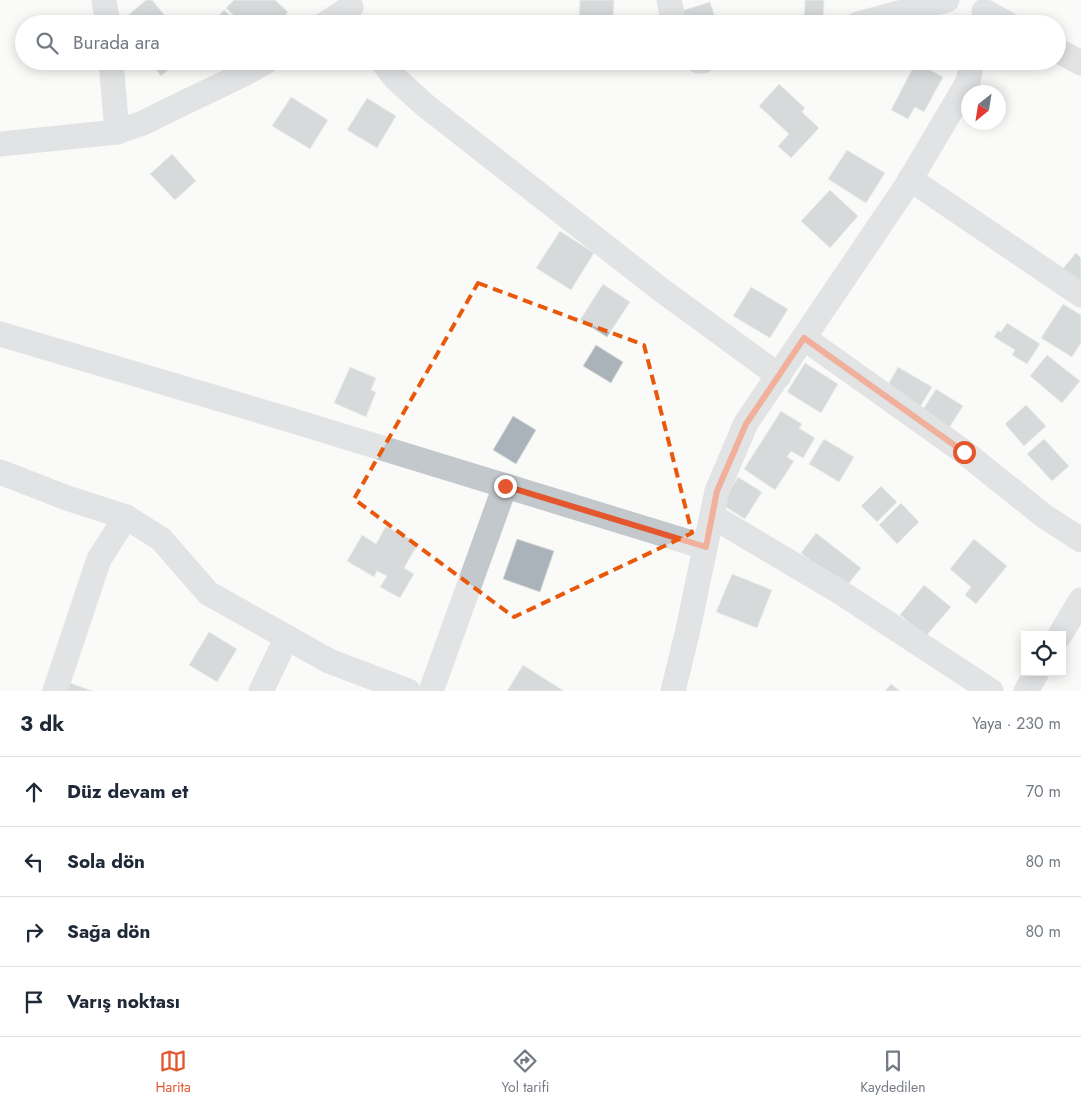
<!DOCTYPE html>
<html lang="tr">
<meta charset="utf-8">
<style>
body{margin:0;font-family:Jost,sans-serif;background:#f6f6f7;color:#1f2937}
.controls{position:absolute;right:15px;bottom:15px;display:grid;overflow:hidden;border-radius:0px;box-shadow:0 2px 12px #0003}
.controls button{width:45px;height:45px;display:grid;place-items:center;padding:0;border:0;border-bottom:1px solid #e0e1e3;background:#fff;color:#1f2937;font:25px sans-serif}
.compass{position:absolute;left:961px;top:85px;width:45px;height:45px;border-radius:50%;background:#fff;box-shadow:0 2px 12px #0003;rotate:210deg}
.stop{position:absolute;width:15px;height:15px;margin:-11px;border:4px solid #e4572e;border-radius:50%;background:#fff}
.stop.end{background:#e4572e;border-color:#fff;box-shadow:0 1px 5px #0008}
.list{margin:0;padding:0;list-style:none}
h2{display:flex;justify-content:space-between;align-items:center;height:65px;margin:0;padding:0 20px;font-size:21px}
h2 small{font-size:16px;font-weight:400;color:#747a83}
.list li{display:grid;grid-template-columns:32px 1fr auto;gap:15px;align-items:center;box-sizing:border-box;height:70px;padding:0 20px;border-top:1px solid #e0e1e3}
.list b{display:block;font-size:19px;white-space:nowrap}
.list em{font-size:16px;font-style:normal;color:#747a83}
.icon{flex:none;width:28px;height:28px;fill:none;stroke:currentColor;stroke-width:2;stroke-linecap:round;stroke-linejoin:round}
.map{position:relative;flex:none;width:1081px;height:691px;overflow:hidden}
.search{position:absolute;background:#fff;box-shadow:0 2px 12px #0003;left:15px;right:15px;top:15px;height:55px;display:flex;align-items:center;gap:12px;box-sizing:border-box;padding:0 18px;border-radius:28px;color:#747a83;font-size:19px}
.sheet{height:345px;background:#fff}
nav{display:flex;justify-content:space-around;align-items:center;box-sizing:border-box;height:70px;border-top:1px solid #e0e1e3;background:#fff;font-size:14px;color:#747a83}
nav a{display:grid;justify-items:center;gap:2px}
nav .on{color:#e4572e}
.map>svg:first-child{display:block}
</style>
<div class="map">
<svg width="1081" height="691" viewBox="0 0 1081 691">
<rect width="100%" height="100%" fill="#fafaf8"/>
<!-- building -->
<g fill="#aab3b9" stroke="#dcdcda">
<path d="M146,0H152L172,24H118Z"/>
<path d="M234,0H275L288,12L277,24H243L226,8Z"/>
<path d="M580,0H614L613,23L579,22Z"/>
<path d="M805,0H824L823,24H804Z"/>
<path d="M710,2L717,24H681L678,12Z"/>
<path d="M224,10L239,24H211Z"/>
<path d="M148,61H179L161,76Z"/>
<path d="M916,62L943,77L924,112L915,107L908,119L891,110Z"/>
<path d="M779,84L805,108L802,112L819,128L791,158L778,146L789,134L759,106Z"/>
<path d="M291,97L328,120L310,149L272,126Z"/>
<path d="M367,98L396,116L377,148L347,130Z"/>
<path d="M847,150L885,173L866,203L828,179Z"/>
<path d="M172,154L196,181L175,200L150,174Z"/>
<path d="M830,190L858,216L830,248L801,221Z"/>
<path d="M560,231L594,253L571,290L536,268Z"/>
<path d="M1076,253L1081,258V290L1060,272Z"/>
<path d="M603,284L630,302L607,337L580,320Z"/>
<path d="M751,287L788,309L770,338L733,316Z"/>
<path d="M1063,304L1081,315V343L1072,357L1041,338Z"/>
<path d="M1007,323L1040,344L1027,364L1012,355L1015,350L994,337L998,331L1001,332Z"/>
<path d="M596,345L623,362L611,383L583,366Z"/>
<path d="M1047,355L1080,381L1062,403L1030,376Z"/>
<path d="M805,363L838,384L821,413L787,392Z"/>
<path d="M350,367L376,378L371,390L376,392L366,417L334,403Z"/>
<path d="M898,367L932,387L917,412L884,392Z"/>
<path d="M936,389L963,406L949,428L922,411Z"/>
<path d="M1026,405L1046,426L1024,446L1005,424Z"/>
<path d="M781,411L802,424L799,428L815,438L803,458L791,451L787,457L794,461L775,490L744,469Z"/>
<path d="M513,416L536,430L516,464L493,450Z"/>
<path d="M824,439L854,457L839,482L809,464Z"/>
<path d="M1044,439L1069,466L1052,481L1027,454Z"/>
<path d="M738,477L762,492L745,519L721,504Z"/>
<path d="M881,486L897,502L877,522L861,506Z"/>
<path d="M901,503L919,522L897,544L879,525Z"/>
<path d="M386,526L418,544L404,568L414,574L400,598L380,587L387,576L377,571L374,577L347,561L362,535L376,544Z"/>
<path d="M816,533L861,568L845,588L801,553Z"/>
<path d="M517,539L554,551L540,592L503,579Z"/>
<path d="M974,539L1007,566L976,604L965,595L971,587L950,569Z"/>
<path d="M732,574L772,590L757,628L716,612Z"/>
<path d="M924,585L951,607L926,636L900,615Z"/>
<path d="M209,632L237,649L217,682L189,665Z"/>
<path d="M523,665L564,691H507Z"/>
<path d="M64,681L93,691H61Z"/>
<path d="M891,684L900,691H885Z"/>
</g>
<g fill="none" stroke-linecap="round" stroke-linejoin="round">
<!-- minor -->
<g stroke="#c3c8cc" stroke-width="25">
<path d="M104,0L108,24"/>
<path d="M669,0L674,24"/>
<path d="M984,11L1008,24"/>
<path d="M325,24L351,7"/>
<path d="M858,24L947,0"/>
<path d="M1057,50L1081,63"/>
<path d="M111,61L117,132"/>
<path d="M382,61L395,78L426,106L660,289L779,376"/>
<path d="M698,61H703"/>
<path d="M0,144L117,132L143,123L169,110L244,74L267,61"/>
<path d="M910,179L1081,295"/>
<path d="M0,334L287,419L705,547"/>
<path d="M804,338L964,452L1044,516L1081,540"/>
<path d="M0,472L67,498L126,517L161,539L208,593L329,661L408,691"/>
<path d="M712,516L840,592L991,691"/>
<path d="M1060,635L1081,600"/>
<path d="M55,691L99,559L126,517"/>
<path d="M261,691L287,637"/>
<path d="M431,691L505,486"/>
<path d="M673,691L687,634L717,491L746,423L907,185L968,82L972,61"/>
<path d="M1026,691L1037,672"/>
</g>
</g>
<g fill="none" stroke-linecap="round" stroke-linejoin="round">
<!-- route -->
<path stroke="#e4572e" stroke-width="6" d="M505,486L706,547L717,491L746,424L804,338L964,452"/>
</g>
<!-- marked area -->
<path d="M0 0H1081V691H0ZM478,283L644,345L692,533L514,617L354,499Z" fill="#fafaf8" fill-opacity=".55" fill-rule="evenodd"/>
<path fill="none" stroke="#e8590c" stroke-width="4" stroke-dasharray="10 6" stroke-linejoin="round" d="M478,283L644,345L692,533L514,617L354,499Z"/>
</svg>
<div class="controls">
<button><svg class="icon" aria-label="locate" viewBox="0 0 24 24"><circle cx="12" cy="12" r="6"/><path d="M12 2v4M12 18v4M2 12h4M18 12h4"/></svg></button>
</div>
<svg class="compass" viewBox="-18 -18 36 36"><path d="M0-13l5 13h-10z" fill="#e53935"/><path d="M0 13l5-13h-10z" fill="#747a83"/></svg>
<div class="stop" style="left:964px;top:452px"></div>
<div class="stop end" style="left:505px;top:486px"></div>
<div class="search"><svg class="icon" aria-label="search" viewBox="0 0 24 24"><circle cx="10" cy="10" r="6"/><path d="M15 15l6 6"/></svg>Burada ara</div>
</div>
<section class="sheet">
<h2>3 dk<small>Yaya · 230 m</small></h2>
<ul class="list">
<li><svg class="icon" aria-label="ahead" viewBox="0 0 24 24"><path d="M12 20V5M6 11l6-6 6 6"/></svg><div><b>Düz devam et</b></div><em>70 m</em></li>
<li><svg class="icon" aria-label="left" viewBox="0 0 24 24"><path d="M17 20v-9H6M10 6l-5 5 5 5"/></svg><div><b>Sola dön</b></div><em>80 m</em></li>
<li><svg class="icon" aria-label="right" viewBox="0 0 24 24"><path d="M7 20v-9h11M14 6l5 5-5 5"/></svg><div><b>Sağa dön</b></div><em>80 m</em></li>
<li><svg class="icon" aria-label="arrive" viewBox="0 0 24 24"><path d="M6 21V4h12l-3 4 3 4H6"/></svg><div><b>Varış noktası</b></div></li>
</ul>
</section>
<nav>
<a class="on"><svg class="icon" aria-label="map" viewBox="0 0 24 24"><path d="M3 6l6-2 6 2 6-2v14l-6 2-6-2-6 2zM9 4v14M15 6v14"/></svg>Harita</a>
<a><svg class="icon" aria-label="directions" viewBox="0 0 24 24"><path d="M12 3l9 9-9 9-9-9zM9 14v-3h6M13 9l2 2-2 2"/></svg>Yol tarifi</a>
<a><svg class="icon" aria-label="saved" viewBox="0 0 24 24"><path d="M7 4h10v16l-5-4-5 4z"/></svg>Kaydedilen</a>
</nav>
